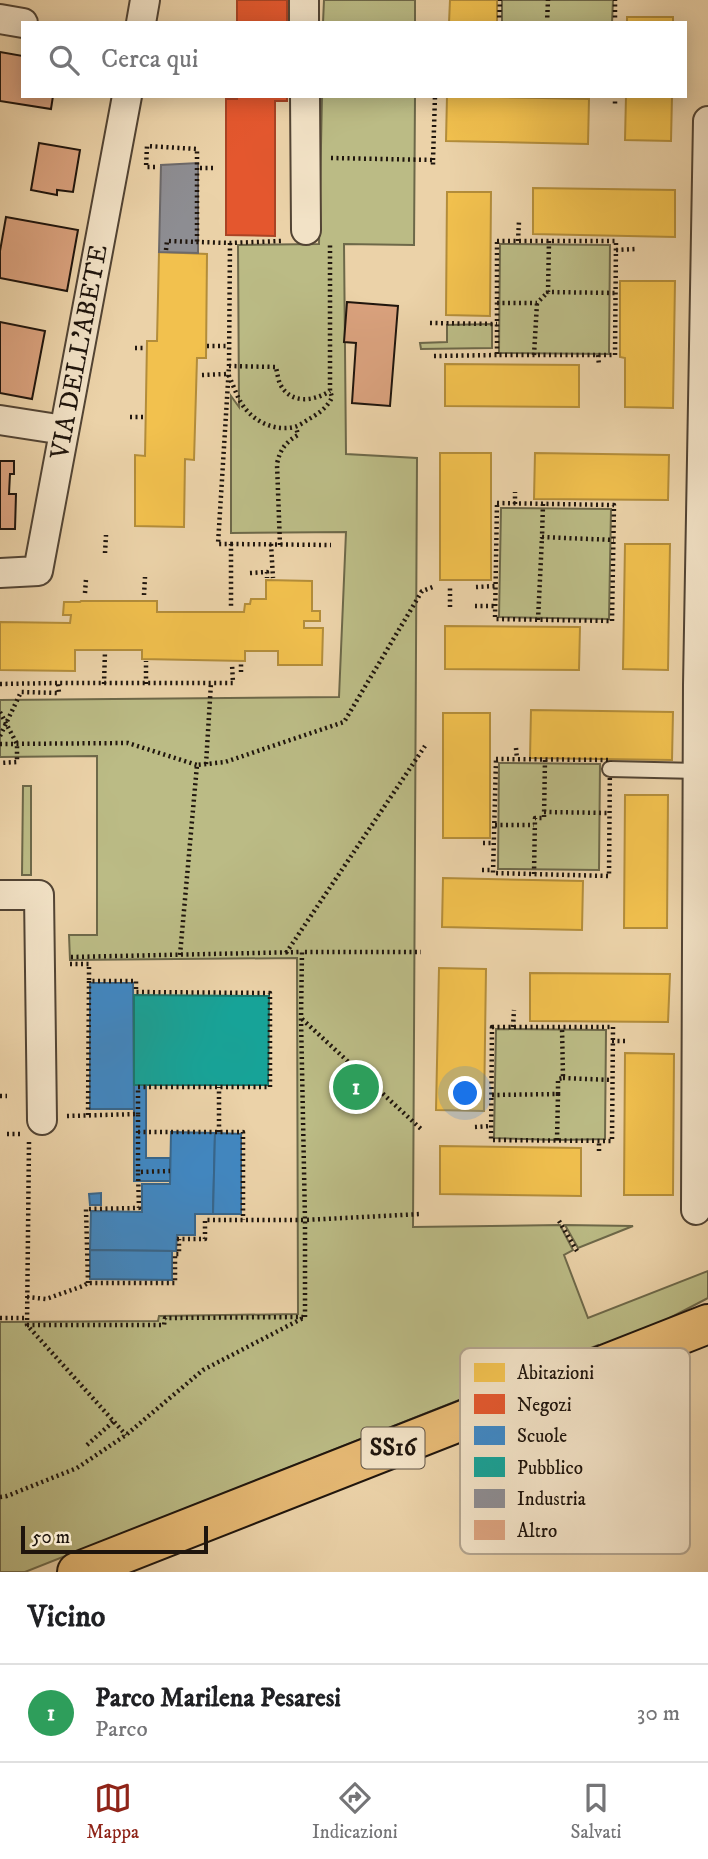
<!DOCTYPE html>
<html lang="it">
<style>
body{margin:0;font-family:"IM FELL DW Pica",serif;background:#f6f6f6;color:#202124}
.scale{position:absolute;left:21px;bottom:18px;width:187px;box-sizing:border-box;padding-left:7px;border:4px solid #1f150d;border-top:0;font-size:19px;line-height:24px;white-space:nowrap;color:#1f150d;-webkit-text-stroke:5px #f2e2c6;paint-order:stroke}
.you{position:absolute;left:466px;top:1094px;width:24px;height:24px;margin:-18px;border:5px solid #fff;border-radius:50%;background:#1a73e8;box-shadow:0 0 0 10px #1a73e833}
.badge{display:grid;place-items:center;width:46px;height:46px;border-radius:50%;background:#8f2418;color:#fff;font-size:23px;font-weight:700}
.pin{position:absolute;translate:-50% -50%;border:4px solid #fff;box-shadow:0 2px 7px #0006}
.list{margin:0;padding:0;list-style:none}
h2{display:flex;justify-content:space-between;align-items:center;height:91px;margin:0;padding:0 28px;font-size:30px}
h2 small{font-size:23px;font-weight:400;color:#757577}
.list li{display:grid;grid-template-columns:46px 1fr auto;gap:21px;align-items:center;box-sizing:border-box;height:98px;padding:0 28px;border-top:2px solid #e0e0e0}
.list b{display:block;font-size:26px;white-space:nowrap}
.list p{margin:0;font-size:23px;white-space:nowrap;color:#757577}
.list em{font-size:23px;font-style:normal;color:#757577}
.icon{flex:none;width:38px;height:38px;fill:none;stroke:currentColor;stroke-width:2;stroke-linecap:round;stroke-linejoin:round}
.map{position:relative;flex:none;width:708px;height:1572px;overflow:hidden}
.search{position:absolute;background:#fff;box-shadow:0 4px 18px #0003;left:21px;right:21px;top:21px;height:77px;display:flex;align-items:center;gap:18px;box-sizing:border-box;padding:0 24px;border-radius:0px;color:#757577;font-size:26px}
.sheet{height:189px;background:#fff}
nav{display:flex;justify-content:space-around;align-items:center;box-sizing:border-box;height:98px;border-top:2px solid #e0e0e0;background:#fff;font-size:19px;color:#757577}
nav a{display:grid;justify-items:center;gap:4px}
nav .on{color:#8f2418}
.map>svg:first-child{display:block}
</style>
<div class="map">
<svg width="708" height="1572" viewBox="0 0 708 1572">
<rect width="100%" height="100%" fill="#ebd2a8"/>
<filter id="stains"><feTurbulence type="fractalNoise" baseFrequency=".00286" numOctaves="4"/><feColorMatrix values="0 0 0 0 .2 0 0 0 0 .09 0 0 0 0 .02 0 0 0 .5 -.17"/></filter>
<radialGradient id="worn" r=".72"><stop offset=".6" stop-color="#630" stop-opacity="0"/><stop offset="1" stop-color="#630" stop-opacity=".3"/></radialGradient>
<!-- green -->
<g fill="#bbbb85" stroke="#6d6849" stroke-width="2">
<path d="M324,0H415V23H323Z"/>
<path d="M502,0H613L612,23H502Z"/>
<path d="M322,96H415L414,245L344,244L346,454L417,458L413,1227L560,1225L573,1250L564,1255L588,1318L708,1271V1298L662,1322L599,1349L598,1345L25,1572H0V1322L158,1321L159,1316L298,1314L297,958L70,960L69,935H97V756L0,757V700L339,697L346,532L231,533V396L239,407L238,245L319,244Z"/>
<path d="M500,244L610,245L609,354L499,353Z"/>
<path d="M492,324V348L421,349L420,343L447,342V325Z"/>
<path d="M501,508L611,509L609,619L499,617Z"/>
<path d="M499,763L600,764L599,870L498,869Z"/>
<path d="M23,786H31V875H22Z"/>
<path d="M496,1029L606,1030L605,1139L557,1140L494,1138Z"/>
<path d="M565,1225L633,1226L578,1248Z"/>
</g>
<!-- homes -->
<g fill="#f2c14e" stroke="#b38d3a" stroke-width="2">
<path d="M450,0H497V23H449Z"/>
<rect x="627" y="17" width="46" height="6"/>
<path d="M447,96L589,99L588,144L446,141Z"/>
<path d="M626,96H672L671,141L625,140Z"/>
<path d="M533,188L675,190V237L533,234Z"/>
<path d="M447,192H491L490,316L446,315Z"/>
<path d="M159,252L207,254L206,358H197L194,460L185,459L184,527L135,526V455L145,456L147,341H157Z"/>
<path d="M620,281H675L673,408L625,407V358L620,357Z"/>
<path d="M445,364L579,365V407L445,406Z"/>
<rect x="440" y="453" width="51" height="127"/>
<path d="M535,453L669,455L668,500L534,499Z"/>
<path d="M625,544H670L668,670L623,669Z"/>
<path d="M266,580L312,581V611H320V621H304V628H323L322,665H278V651H245V661L142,659V650H75V671L0,670V622L70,623L71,615H63L64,602H80L81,601H157V612H244L245,604H250L251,599H266Z"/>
<path d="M445,626L580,627L579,670L445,669Z"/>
<path d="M531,710L673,712L672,760L530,758Z"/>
<rect x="443" y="713" width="47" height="125"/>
<path d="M625,795H668L667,928H624Z"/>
<path d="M443,878L583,881L582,930L442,927Z"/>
<path d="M439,968L486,969L484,1111L436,1110Z"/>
<path d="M530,973L670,974L668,1022L530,1021Z"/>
<path d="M625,1053L674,1054L673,1195H624Z"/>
<path d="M440,1146L581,1148V1196L440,1194Z"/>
</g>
<!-- shops -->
<g fill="#e4572e" stroke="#a94324" stroke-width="2">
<rect x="237" y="0" width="50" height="23"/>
<path d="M237,96H287V101H275V236L226,235V99H237Z"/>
</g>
<!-- schools -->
<g fill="#3f88c5" stroke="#35668e" stroke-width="2">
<path d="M90,983H133L134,1109H90Z"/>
<path d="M134,1085H146V1158H170V1181H134Z"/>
<path d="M171,1132L215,1133L213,1214H195V1235H177L176,1251L90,1250L91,1211L142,1212V1184H170Z"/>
<path d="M215,1133L241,1134V1214H213Z"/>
<path d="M101,1193V1205H90L89,1194Z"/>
<path d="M90,1250L172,1251V1280L90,1279Z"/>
</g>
<!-- public -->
<path fill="#17a398" stroke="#19786e" stroke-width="2" d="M134,995L269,996L268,1085H134Z"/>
<!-- industry -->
<path fill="#8d8d92" stroke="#6c696a" stroke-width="2" d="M198,163V253L159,252L161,165Z"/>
<!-- building -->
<g fill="#daa27e" stroke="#1f150d" stroke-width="2">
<path d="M0,52L23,56V96H53L51,109L0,101Z"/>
<path d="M39,143L80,150L73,192L57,190V195L31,190Z"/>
<path d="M6,217L78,230L67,291L0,278V251Z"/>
<path d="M347,302L398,306L390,406L352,403L356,343L344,342Z"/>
<path d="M0,322L45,331L32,399L0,393Z"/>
<path d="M0,461H14V474H10L9,494H16L15,529H0Z"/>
</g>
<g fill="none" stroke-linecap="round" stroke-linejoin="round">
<defs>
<path id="lane" d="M610,769L698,771"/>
<g id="street">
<path d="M304,0V23"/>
<path d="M0,19L23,23"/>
<path d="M141,23L145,0"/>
<path d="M305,96L306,230"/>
<path d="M0,420L64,430"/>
<path id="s1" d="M0,573L38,571L127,96"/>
<path d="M0,895H39L42,1120"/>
<path d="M696,1210L698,685L708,121"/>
</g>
<path id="primary" d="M77,1572L708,1324"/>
</defs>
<!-- lane casing -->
<use href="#lane" stroke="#524434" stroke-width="18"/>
<!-- street casing -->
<use href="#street" stroke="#524434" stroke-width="32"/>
<!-- primary casing -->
<use href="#primary" stroke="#1f150d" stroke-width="42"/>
<!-- path -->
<g stroke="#1f150d" stroke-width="4.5" stroke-dasharray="2 3.5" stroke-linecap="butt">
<path d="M499,23L500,0"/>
<path d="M547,23L548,0"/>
<path d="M615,23V0"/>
<path d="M615,96V107"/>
<path d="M331,158L433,160V168"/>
<path d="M433,160L435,96"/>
<path d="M155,167H146L147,146L197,149V242"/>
<path d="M200,168H216"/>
<path d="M497,241H616L615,355H497Z"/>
<path d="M518,241L519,221"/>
<path d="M549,241L548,292L616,293"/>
<path d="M230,243L229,366L218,544H231V608"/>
<path d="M166,250L167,241L230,243L282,241"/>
<path d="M616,250L635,249"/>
<path d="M497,303H537L548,292"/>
<path d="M430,323L497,324"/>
<path d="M207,346H229"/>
<path d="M135,348H146"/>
<path d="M534,355L537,303"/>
<path d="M598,355L599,365"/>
<path d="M434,356L497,355"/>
<path d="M229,366L276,367C277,372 278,379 280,384C291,405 314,401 330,391"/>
<path d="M202,375L228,374C232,382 235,391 239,399C249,419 272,432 294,427C299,426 304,422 309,419C318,414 328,407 332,397L330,391V242"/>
<path d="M130,417H146"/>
<path d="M497,503L614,505L612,621L495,619Z"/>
<path d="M515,504V492"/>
<path d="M543,504L542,537L614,540"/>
<path d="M231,544L331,545"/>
<path d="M271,544L273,578"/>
<path d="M280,545L277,464C280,449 286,442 298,435L296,427"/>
<path d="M105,553L106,535"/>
<path d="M250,573L267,572V578"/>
<path d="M476,587L496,586"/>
<path d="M85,593L86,579"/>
<path d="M144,595L145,577"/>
<path d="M475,606H495"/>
<path d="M450,607V587"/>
<path d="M538,620L542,537"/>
<path d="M241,672V664"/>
<path d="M0,684L58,683"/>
<path d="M104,684L105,651"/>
<path d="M146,684V661"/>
<path d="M0,712L17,744V762L0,763"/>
<path d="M0,736L21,692L59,693L58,683H233L232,664"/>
<path d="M0,744L128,743L197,765"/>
<path d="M516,748L517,759"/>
<path d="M496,759L610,760L609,876L493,873Z"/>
<path d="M206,764L211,683"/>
<path d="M544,812L609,813"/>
<path d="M495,825H534"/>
<path d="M483,843H494"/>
<path d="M482,870H493"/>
<path d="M534,874L535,818H544L545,760"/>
<path d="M286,953L425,746"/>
<path d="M180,955L197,765L225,762L344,722L422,591L433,587"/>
<path d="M71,957L302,952"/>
<path d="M70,964H89V981"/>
<path d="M302,1019L421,1129"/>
<path d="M492,1027H613L612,1141L491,1140Z"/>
<path d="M513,1027L514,1010"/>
<path d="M612,1041H626"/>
<path d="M563,1078L612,1080"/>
<path d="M492,1095L558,1094V1079L563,1078L562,1027"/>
<path d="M0,1096H7"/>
<path d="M88,1115L89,981H136V992L270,993V1087H138V1114"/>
<path d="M67,1116L138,1114V1172L170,1171"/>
<path d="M475,1127L491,1126"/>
<path d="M138,1132H243V1220"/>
<path d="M219,1132V1087"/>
<path d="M7,1134H20"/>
<path d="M557,1140L558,1094"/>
<path d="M29,1142L27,1325L126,1435"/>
<path d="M599,1151V1140"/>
<path d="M559,1221L577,1251"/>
<path d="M177,1239H205V1220H305L301,1018L302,952H421"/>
<path d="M88,1283L86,1209L139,1208L138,1172"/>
<path d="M27,1297L46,1299L83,1286L88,1283H175V1254H179V1239"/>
<path d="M305,1317V1220L421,1214"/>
<path d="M0,1318H26"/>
<path d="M27,1325H164L165,1318L303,1317"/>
<path d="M87,1445L114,1421"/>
<path d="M0,1497L7,1496L77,1468L126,1435L203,1370L305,1317"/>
</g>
<!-- lane -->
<use href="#lane" stroke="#f2e2c6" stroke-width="14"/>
<!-- street -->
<use href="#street" stroke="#f2e2c6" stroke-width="28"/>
<!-- primary -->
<use href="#primary" stroke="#e6b974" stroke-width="38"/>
</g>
<g text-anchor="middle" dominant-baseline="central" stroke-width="7" stroke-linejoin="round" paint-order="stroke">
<!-- shield labels -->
<rect fill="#f2e2c6" stroke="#5e5244" stroke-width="2" x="361.5" y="1427.5" width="63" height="41" rx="5"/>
<g font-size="24" font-weight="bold" fill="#1f150d">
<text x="393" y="1448">SS16</text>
</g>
<!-- street labels -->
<g font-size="26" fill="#1f150d" stroke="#f2e2c6">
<text stroke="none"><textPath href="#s1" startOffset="261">VIA DELL'ABETE</textPath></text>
</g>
</g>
<!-- legend -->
<rect x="460" y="1348" width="230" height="206" rx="10" fill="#f2e2c6" stroke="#b3a48e" stroke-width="2"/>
<rect x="474" y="1363" width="31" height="19" fill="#f2c14e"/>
<rect x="474" y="1394" width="31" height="20" fill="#e4572e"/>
<rect x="474" y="1426" width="31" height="19" fill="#3f88c5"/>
<rect x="474" y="1457" width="31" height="20" fill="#17a398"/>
<rect x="474" y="1489" width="31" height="19" fill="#8d8d92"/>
<rect x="474" y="1520" width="31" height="20" fill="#daa27e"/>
<g font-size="19" fill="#1f150d">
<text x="517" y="1379">Abitazioni</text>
<text x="517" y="1411">Negozi</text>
<text x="517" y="1442">Scuole</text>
<text x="517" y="1474">Pubblico</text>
<text x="517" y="1505">Industria</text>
<text x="517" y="1537">Altro</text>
</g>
<rect width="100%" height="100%" filter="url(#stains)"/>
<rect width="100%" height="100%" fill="url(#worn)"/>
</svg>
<div class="scale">50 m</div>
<div class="you"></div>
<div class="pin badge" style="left:356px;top:1087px;background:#2e9e5b">1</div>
<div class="search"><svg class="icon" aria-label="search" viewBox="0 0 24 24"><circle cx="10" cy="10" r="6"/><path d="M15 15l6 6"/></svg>Cerca qui</div>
</div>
<section class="sheet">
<h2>Vicino<small></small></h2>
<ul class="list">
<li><span class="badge" style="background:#2e9e5b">1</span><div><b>Parco Marilena Pesaresi</b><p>Parco</p></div><em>30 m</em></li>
</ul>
</section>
<nav>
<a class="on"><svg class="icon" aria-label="map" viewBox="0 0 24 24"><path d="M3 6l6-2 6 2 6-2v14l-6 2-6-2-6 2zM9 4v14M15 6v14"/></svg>Mappa</a>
<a><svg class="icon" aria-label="directions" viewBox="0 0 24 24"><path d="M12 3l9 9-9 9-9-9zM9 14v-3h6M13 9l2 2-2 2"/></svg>Indicazioni</a>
<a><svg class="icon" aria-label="saved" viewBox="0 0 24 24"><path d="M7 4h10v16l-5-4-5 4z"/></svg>Salvati</a>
</nav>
